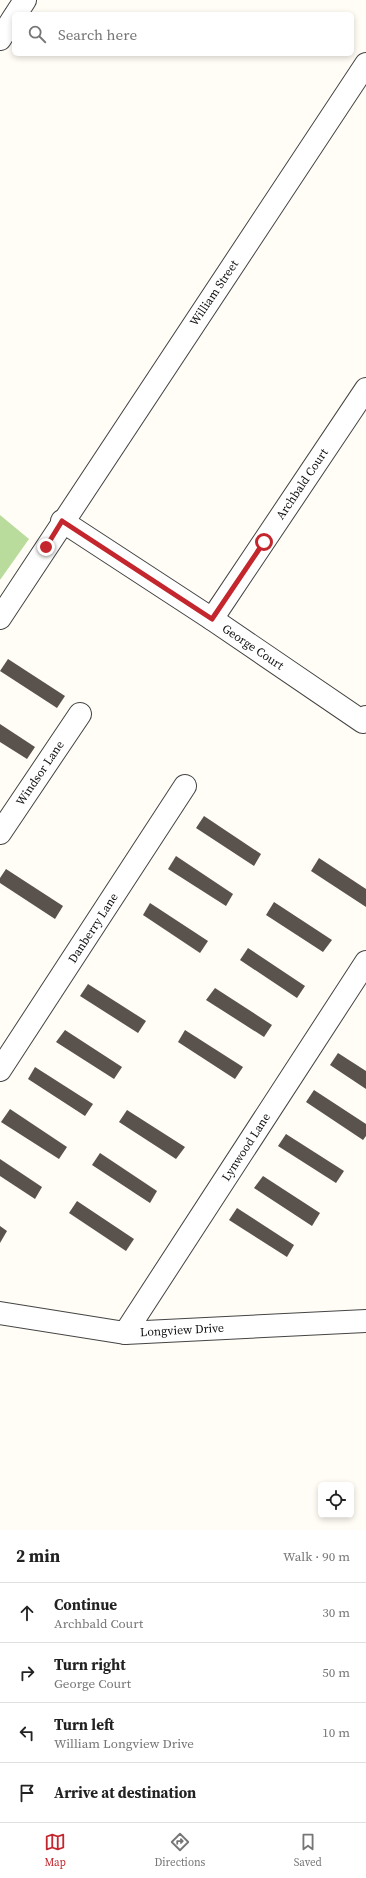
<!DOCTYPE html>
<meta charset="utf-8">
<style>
body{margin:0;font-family:"Source Serif 4",serif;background:#f6f6f6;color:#222}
.controls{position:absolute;right:12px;bottom:12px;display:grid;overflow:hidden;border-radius:6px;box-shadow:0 2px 6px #0003}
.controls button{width:36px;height:36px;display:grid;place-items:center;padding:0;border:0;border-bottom:1px solid #e0e0e0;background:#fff;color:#222;font:20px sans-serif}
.stop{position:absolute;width:12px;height:12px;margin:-9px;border:3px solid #c4262e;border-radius:50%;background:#fff}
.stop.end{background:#c4262e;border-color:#fff;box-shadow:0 1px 4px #0008}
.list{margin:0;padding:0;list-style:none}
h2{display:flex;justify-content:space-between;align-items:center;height:52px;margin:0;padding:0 16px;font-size:17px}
h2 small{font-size:13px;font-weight:400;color:#767676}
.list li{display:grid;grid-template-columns:26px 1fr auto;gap:12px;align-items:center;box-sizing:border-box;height:60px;padding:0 16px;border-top:1px solid #e0e0e0}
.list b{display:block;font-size:15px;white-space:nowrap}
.list p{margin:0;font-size:13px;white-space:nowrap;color:#767676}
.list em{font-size:13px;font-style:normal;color:#767676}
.icon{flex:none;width:22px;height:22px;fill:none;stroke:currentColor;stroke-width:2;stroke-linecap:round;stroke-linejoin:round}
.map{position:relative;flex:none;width:366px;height:1530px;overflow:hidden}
.search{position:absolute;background:#fff;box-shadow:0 2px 6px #0003;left:12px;right:12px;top:12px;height:44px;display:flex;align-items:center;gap:10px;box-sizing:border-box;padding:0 14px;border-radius:6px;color:#767676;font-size:15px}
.sheet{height:292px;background:#fff}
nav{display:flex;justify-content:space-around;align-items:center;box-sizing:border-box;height:56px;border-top:1px solid #e0e0e0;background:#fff;font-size:11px;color:#767676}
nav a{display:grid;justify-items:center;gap:2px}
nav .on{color:#c4262e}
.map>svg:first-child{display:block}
</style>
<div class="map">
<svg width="366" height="1530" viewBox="0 0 366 1530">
<rect width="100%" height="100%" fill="#fffdf5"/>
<!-- forest -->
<path fill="#b9dc9c" d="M0,515L29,539L0,580Z"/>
<!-- building -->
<g fill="#5a524d">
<path d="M8,659L65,696L57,708L0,671Z"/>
<path d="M0,724L35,747L27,759L0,742Z"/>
<path d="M204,816L261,854L254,866L196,828Z"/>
<path d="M176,856L233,894L226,906L168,869Z"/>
<path d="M319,858L366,889V907L311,871Z"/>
<path d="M6,869L63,906L55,919L0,883V878Z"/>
<path d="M274,902L332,940L323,952L266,915Z"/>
<path d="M150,903L208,941L200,953L143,915Z"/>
<path d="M248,948L305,986L297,998L240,960Z"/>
<path d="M88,984L146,1021L138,1033L80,996Z"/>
<path d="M215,988L272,1025L264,1037L206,1000Z"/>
<path d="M65,1030L122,1067L114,1079L56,1042Z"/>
<path d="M185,1030L243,1067L235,1079L178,1042Z"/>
<path d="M338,1053L366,1071V1089L330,1065Z"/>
<path d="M35,1067L93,1104L85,1116L28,1079Z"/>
<path d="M314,1090L366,1124V1136L363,1140L306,1102Z"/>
<path d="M10,1109L67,1147L59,1159L1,1122Z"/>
<path d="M127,1110L185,1147L176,1159L119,1122Z"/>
<path d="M286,1134L344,1171L336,1183L278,1146Z"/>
<path d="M100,1153L157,1191L150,1203L92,1165Z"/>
<path d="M0,1159L42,1187L35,1199L0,1176Z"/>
<path d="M263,1176L320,1213L312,1226L254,1188Z"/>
<path d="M77,1201L134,1239L126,1251L69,1213Z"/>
<path d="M237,1208L294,1245L287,1257L229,1220Z"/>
<path d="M0,1226L7,1231L0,1243Z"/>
</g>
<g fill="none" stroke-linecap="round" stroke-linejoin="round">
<defs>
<g id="minor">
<path d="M16,14L25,0"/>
<path d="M0,39L14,17"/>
<path d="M62,521L212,619L363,722L366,717"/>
<path d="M0,618L366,64"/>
<path d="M212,619L366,389"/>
<path d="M0,833L80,714"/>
<path d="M0,1070L185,786"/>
<path d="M0,1313L125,1333L366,1321"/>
<path d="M125,1333L366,962"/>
</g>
</defs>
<!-- minor casing -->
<use href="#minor" stroke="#444" stroke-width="24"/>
<!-- minor -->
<use href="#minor" stroke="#fff" stroke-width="22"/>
</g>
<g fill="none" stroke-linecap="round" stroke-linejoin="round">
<!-- route -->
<path stroke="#c4262e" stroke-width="5" d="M46,547L62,521L212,619L264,542"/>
</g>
<g text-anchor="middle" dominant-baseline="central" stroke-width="4" stroke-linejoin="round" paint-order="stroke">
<!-- street labels -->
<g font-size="12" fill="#111" stroke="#fff">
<text transform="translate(214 293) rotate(-56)">William Street</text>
<text transform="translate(302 484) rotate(-56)">Archbald Court</text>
<text transform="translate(253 647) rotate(34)">George Court</text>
<text transform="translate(40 773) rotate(-56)">Windsor Lane</text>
<text transform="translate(93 928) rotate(-57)">Danberry Lane</text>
<text transform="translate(246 1147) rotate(-57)">Lynwood Lane</text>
<text transform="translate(182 1330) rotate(-3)">Longview Drive</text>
</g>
</g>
</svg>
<div class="controls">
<button><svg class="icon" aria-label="locate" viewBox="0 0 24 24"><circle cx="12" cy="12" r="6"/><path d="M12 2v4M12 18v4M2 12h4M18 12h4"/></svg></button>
</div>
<div class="stop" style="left:264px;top:542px"></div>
<div class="stop end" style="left:46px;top:547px"></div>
<div class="search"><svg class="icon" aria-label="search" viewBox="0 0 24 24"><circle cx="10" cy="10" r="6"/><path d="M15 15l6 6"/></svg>Search here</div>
</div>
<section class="sheet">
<h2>2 min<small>Walk · 90 m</small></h2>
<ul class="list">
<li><svg class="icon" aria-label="ahead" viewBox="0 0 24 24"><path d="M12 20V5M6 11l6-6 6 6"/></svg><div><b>Continue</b><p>Archbald Court</p></div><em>30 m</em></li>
<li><svg class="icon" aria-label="right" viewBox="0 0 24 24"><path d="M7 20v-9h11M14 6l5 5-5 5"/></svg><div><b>Turn right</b><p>George Court</p></div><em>50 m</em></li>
<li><svg class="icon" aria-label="left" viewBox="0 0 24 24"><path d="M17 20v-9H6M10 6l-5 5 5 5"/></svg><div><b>Turn left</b><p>William Longview Drive</p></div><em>10 m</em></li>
<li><svg class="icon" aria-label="arrive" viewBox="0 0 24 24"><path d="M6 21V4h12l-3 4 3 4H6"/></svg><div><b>Arrive at destination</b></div></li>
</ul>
</section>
<nav>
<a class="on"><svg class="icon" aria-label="map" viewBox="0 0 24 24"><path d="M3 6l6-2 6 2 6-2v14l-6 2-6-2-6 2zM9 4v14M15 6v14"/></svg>Map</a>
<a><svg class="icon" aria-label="directions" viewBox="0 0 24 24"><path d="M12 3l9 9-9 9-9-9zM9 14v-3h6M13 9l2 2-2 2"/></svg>Directions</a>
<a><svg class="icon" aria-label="saved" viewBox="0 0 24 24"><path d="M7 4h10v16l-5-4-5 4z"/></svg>Saved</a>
</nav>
